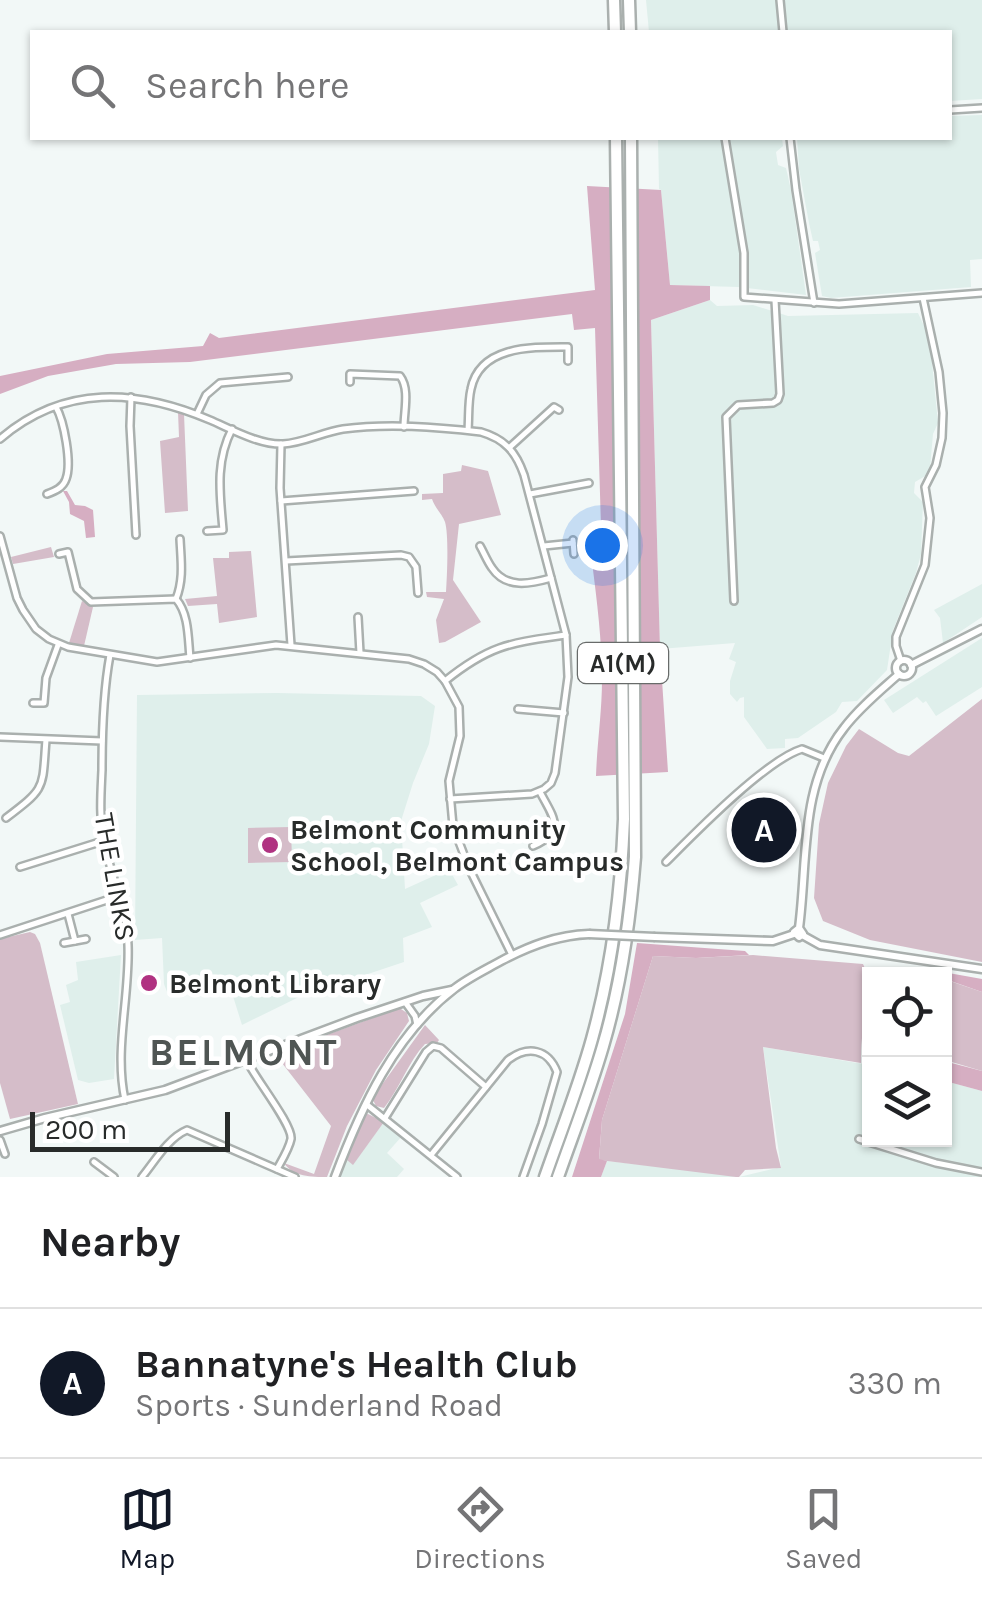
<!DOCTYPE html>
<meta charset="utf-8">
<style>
body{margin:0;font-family:Karla,sans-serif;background:#f2f2f2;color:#202124}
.controls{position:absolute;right:30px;bottom:30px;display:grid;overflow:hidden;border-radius:0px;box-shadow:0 2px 8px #0004}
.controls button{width:90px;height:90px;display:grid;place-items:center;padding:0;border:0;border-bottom:2px solid #e0e0e0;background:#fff;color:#202124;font:50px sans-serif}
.scale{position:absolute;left:30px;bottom:25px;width:200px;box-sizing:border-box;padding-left:10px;border:5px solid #282b2a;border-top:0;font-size:28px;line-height:35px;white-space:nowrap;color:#282b2a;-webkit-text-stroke:8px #fff;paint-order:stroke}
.you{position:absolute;left:602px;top:545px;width:35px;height:35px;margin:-25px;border:8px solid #fff;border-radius:50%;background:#1a73e8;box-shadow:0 0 0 15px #1a73e833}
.badge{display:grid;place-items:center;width:65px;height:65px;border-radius:50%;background:#111827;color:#fff;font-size:32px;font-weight:700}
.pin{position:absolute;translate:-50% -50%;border:5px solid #fff;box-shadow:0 2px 10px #0006}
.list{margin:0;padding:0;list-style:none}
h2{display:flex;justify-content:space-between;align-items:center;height:130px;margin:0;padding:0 40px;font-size:42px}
h2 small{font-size:32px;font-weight:400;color:#757577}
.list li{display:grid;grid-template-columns:65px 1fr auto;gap:30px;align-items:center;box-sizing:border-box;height:150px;padding:0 40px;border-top:2px solid #e0e0e0}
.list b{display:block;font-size:38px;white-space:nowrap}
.list p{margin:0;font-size:32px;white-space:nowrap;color:#757577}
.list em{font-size:32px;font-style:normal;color:#757577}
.icon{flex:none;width:55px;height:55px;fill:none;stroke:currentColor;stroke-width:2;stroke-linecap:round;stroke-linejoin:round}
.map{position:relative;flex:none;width:982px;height:1177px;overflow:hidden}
.search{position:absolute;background:#fff;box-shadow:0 2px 8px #0004;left:30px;right:30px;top:30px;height:110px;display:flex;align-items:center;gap:25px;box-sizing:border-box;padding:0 35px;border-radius:0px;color:#757577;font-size:38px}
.sheet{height:280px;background:#fff}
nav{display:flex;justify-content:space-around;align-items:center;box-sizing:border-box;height:140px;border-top:2px solid #e0e0e0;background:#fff;font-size:28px;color:#757577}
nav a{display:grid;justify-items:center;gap:5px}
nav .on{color:#111827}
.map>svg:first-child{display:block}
</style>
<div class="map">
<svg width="982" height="1177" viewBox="0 0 982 1177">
<rect width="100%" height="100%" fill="#f2f8f7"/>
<!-- built -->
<g fill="#dfefeb">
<path d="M646,0H982V99L950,101V32H649Z"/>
<path d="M982,115V259L970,260L971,287L831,298L822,296L815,253L820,250L818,241H813L809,223L799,169L797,138H950V116Z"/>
<path d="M658,138H782L783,146L776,152L778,165L786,168L791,190L806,295L738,287L670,285L661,190L659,189Z"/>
<path d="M710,300L717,306L753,305L788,316L918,313L925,328L932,362L938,423L933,434L930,468L927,475L915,482L914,493L923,502L921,554L916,573L893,630L887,670L857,701L842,702L836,712L798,738L785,739V748L767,749L744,717V697L740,698L737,702L730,694V681L736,662L729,659L735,643L660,649L651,320Z"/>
<path d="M982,584V617L943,643L940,618L934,610Z"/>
<path d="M982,638V687L936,716L926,701L923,703L917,697L893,713L884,700Z"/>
<path d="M277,693L421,696L435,706L429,744L413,783L401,821L405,889L449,869L458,885L420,903L432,927L403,938L404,962L299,997L242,1025L227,977L169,997L164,984L162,938L135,940L137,695Z"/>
<path d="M121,955L114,1079L89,1083L78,1080L60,1005L70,1002L66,985L78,980L76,962Z"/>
<path d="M763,1047L869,1065L870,1140H944L945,1081L982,1091V1177H739L781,1167Z"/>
<path d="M384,1122L402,1136L387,1153L404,1169L397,1177H340L347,1160L353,1164Z"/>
<path d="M607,1161L726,1174L736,1177H601Z"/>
</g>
<!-- green -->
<g fill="#d5bdc9">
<path d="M178,412L184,414L188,511L165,513L160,441L179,437Z"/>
<path d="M462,465L488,471L501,515L459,524L453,580L481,622L445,642L439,643L436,620L444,599L427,597L426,592H446C447,577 449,535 445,522C442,514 435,508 432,499L422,500V494L443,493V474L461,471Z"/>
<path d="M51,547L54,557L13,564L11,557Z"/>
<path d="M251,551L257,617L219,623L217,604L188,606L185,599L217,596L213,558H229V552Z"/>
<path d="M82,601L93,607L84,646L69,643Z"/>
<path d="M982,699V962L870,940L823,921L814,898L819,824L828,783L846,746L859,729L898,753L909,756Z"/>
<path d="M291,827L292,862L248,863V828Z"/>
<path d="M30,932L35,934L40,943L78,1104L10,1119L0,1083V939Z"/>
<path d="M753,955L863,964C876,990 865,1011 862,1038C861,1046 861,1055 861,1063L763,1047L776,1148L781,1168L745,1170L739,1177H736L599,1160L602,1120L653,956L696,958Z"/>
<path d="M944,979L982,992V1071L945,1060Z"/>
<path d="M397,1009H401L407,1013L409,1021L376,1070L347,1126L327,1177C312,1177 293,1177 284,1163L314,1174L331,1126L275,1054Z"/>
<path d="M425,1025L439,1040L437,1043L425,1044C408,1062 400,1088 384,1108L376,1106L373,1100L376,1093Z"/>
<path d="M366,1113L384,1122L353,1165L347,1160Z"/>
</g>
<!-- forest -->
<g fill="#d6aec2">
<path d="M587,186L661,190L670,285L710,286V300L651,320L660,649L668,772L596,776C597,744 602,712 602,680C602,641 597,601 592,562L602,560L595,328L574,330L572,314L190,362L116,364L48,376L0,394V376L107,354L203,346L210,333L219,338L595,290Z"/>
<path d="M63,491H67L75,505L85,506L93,510L95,537L86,538L84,521L70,514L69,502Z"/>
<path d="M637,943L745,951L749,955L696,958L653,956L602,1120L599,1159L607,1161L601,1177H572L625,1014Z"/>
<path d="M915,967L982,979V992L945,979L944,974H930Z"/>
<path d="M944,1061L982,1071V1091L945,1081Z"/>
</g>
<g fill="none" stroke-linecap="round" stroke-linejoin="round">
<defs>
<g id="minor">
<path d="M780,0L783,32"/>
<path d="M950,110L982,108"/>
<path d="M725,138L744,253V297L839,304L982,293"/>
<path d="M790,138L796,190L814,303"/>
<path d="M350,382V374L400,376C410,389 404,411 404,427"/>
<path d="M131,397L130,426L136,535"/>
<path d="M197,414L206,395L220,383L288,377"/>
<path d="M468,430C469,417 468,402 471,389C480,345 533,347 568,347V361"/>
<path d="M0,439C64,384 137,389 210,420C231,429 259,445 283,444C303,443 323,432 343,429C388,423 436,427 481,432C505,439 516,452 524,475L566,635L568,677L555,773L551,783L544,789L532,794L450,799"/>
<path d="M281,444L280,488L291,645"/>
<path d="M510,447L554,407L559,410"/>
<path d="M47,494C55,491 63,488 66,479C72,463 64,421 56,407"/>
<path d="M530,494L589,483"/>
<path d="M281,501L414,491"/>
<path d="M207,531L223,530C220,494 215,462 232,429"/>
<path d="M0,536L17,598L23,610L36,629L49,639L68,647L157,662L276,645L409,659L424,664L437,672L445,681L459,707L460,736L449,781L453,826L469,868L512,955"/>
<path d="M573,540L574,554"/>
<path d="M480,546C484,553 487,561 492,568C506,589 530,584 551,578"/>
<path d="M544,546L573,543"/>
<path d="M59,554L68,552L77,589L91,602L176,599C189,614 188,638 190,658"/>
<path d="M286,561L401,555L409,557L416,567L418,593"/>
<path d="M176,599C184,579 181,560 180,539"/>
<path d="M734,601L726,417L738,405L773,403L778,400L780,394L775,300"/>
<path d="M358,617L360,653"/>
<path d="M110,655C103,693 102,732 102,770C101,793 99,817 104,840C110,875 127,909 128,945C130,997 114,1049 125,1100"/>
<path d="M901,661L896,646V637L925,565L930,518L925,487L936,465L942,438L943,413L939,372L923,298"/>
<path d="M445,681C491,644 511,643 566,635"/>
<path d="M33,703H44L46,678L58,645"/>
<path d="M518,709L564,713"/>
<path d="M0,737L102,741"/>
<path d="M6,818C47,787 42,789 46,740"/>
<path d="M533,846C567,831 553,817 540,792"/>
<path d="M666,862C694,834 766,760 802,749L824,758"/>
<path d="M20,867L103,841"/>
<path d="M68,914L75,941"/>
<path d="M0,935L119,896"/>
<path d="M64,943L86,939"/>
<path d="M405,1002L415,1016L417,1025"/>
<path d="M246,1059C254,1077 293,1125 291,1139C289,1149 282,1160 277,1169"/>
<path d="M366,1104L457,1177"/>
<path d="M385,1118L426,1052L433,1046L441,1048L486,1087"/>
<path d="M859,1139L936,1163L982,1172"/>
<path d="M0,1140L5,1154"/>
<path d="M431,1155L508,1060C528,1045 548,1049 557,1072L542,1124L523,1177"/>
<path d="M94,1162L114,1177"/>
<path d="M142,1177C155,1161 168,1138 187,1130L295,1177"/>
</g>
<g id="tertiary">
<circle cx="904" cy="668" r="8"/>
<path d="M911,665L982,629"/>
<path d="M799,928L794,932L799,937L803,934L799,928C808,860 799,785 844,728C859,708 880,691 899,674"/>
<path d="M802,935L820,945L982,969"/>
<path d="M655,937L773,941L794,934"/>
<path d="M0,1131L45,1118L165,1090L357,1018L423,996L452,990"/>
<path d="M335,1177C361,1108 394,1035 454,989C468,978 485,970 501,961C529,946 557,935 589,934"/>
</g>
<g id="motorway">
<path d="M614,0L615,32"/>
<path d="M629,0L630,32"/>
<path d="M545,1177C561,1131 579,1086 592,1039C612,967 621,894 624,819L616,138"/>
<path d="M558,1177C573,1134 590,1091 603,1046C621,985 630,921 635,857L631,138"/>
</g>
</defs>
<!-- minor casing -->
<use href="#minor" stroke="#aab0ae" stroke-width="10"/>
<!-- tertiary casing -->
<use href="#tertiary" stroke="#aab0ae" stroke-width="11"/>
<!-- motorway casing -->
<use href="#motorway" stroke="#aab0ae" stroke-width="15"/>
<!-- minor -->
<use href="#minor" stroke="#fff" stroke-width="5"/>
<!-- tertiary -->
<use href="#tertiary" stroke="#fff" stroke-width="6"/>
<!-- motorway -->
<use href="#motorway" stroke="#fff" stroke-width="10"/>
<defs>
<path id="tertiary-bridge" d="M589,934L655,937"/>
</defs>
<!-- tertiary-bridge casing -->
<use href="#tertiary-bridge" stroke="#aab0ae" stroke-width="11" stroke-linecap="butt"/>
<!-- tertiary-bridge -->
<use href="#tertiary-bridge" stroke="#fff" stroke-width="6"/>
</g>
<!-- markers -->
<g fill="#b03281" stroke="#fff" stroke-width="4">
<circle cx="270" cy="845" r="10"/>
<circle cx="149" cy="983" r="10"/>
</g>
<g text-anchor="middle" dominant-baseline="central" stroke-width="9" stroke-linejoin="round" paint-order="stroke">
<!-- shield labels -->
<rect fill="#fff" stroke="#686b6a" stroke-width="2.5" x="578" y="643" width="90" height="40" rx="8"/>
<g font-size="25" font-weight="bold" fill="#282b2a">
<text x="623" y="663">A1(M)</text>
</g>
<!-- poi labels -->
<g font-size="28" font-weight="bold" fill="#282b2a" stroke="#fff" text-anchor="start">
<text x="290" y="829">Belmont Community<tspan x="290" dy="32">School, Belmont Campus</tspan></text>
<text x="169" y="983">Belmont Library</text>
</g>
<!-- street labels -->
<g font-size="28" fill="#282b2a" stroke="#fff">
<text transform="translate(115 877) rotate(80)">THE LINKS</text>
</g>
<!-- district labels -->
<g font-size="38" font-weight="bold" letter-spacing="2.5" fill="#4f5553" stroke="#fff">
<text x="244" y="1052">BELMONT</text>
</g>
</g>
</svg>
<div class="controls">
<button><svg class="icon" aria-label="locate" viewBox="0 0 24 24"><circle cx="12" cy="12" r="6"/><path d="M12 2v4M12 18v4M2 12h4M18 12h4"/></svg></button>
<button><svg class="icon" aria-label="layers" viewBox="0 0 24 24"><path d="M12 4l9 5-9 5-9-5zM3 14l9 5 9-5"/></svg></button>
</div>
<div class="scale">200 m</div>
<div class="you"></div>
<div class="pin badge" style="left:764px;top:830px">A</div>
<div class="search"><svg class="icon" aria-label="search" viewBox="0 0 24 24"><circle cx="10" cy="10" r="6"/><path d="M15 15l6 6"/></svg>Search here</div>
</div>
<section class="sheet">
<h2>Nearby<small></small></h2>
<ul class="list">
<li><span class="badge">A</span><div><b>Bannatyne's Health Club</b><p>Sports · Sunderland Road</p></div><em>330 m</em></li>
</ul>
</section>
<nav>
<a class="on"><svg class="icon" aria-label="map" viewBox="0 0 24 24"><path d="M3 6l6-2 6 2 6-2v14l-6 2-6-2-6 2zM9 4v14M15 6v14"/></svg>Map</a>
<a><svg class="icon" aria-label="directions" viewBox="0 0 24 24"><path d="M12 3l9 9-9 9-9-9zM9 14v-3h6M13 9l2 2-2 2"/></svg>Directions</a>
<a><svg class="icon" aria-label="saved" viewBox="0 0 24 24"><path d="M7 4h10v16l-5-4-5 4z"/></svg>Saved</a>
</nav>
